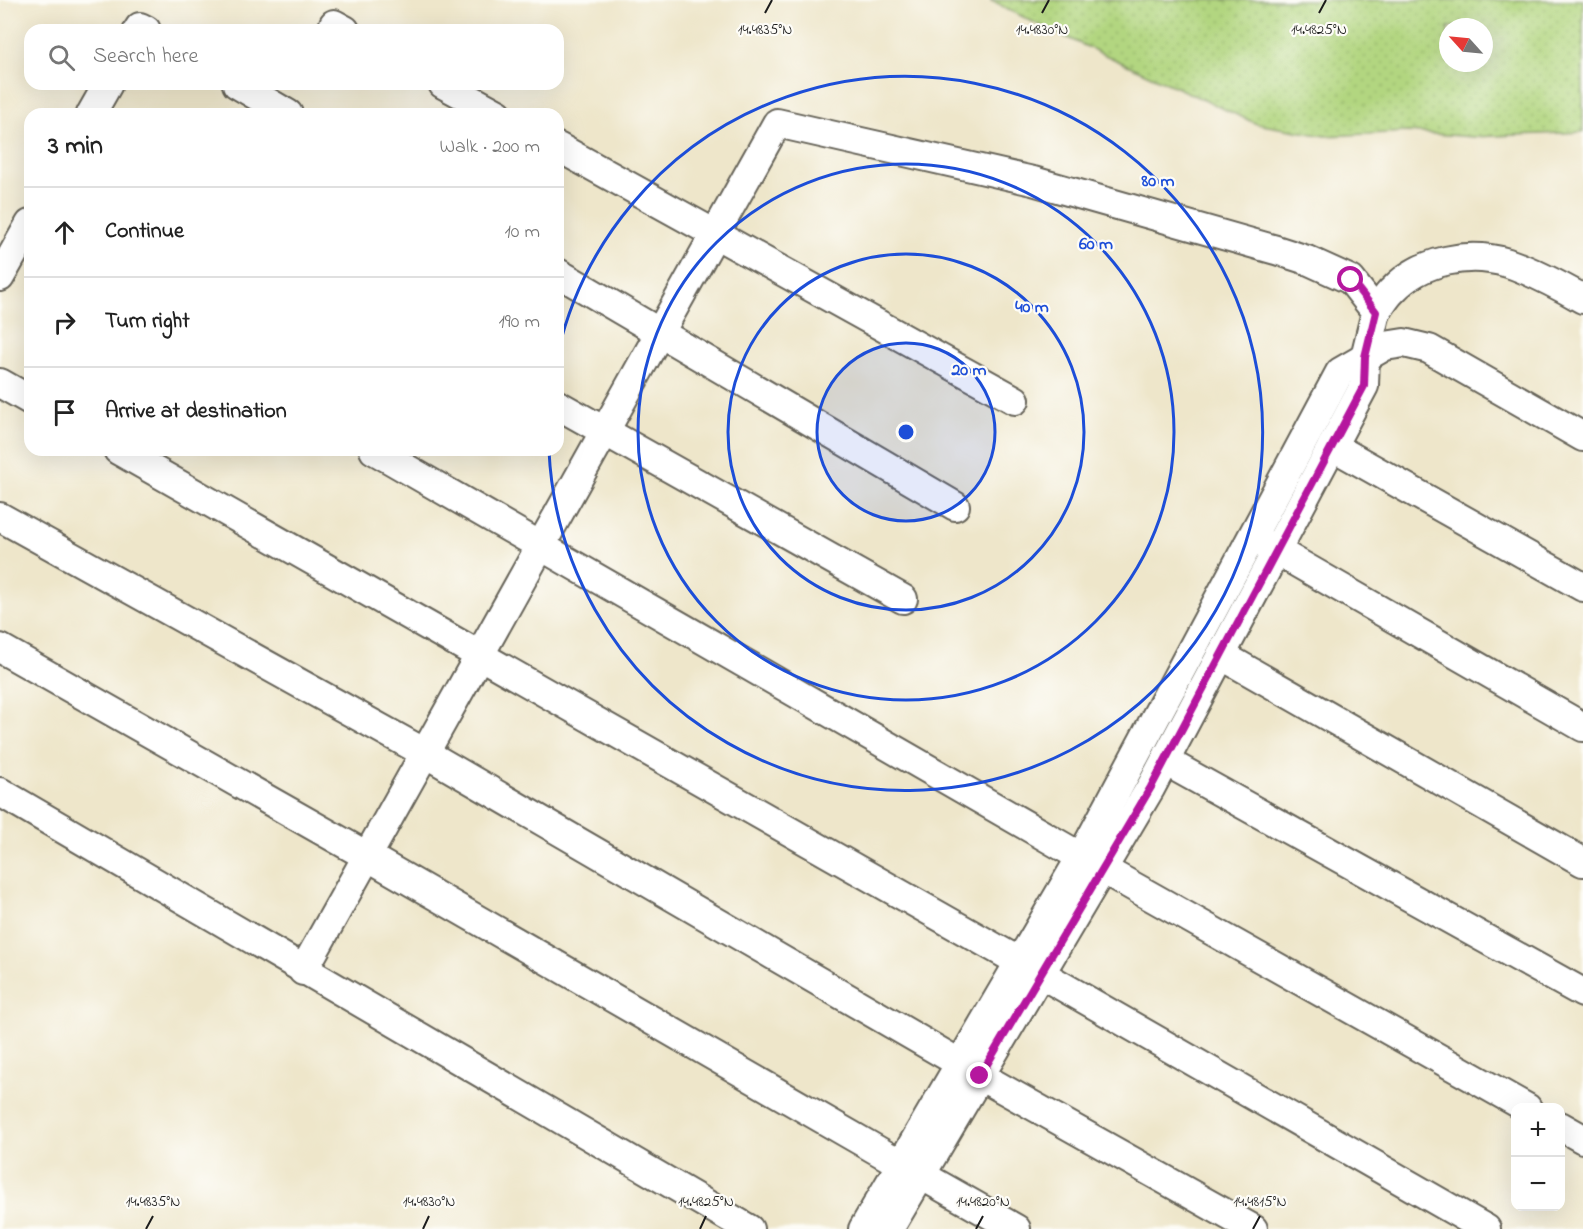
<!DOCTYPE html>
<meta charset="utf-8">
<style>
body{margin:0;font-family:"Indie Flower",sans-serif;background:#f2f2f2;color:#222}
.controls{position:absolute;right:18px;bottom:18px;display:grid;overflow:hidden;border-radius:12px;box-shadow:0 6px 24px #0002}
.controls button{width:54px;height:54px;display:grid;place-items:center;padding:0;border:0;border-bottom:2px solid #e0e0e0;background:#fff;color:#222;font:30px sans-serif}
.compass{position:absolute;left:1439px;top:18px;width:54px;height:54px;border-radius:50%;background:#fff;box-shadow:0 6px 24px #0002;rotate:297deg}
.stop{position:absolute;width:18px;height:18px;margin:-14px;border:4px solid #b5179e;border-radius:50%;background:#fff}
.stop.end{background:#b5179e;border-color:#fff;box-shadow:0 2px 6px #0008}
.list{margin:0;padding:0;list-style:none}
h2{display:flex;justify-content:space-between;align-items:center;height:78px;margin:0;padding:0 24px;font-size:26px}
h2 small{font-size:20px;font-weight:400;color:#767676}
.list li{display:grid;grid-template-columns:39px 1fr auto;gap:18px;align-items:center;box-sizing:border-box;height:90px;padding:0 24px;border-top:2px solid #e0e0e0}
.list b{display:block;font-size:22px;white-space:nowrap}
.list em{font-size:20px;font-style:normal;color:#767676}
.icon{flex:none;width:33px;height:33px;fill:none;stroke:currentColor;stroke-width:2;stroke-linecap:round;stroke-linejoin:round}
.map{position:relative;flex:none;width:1583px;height:1229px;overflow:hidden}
.search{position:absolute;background:#fff;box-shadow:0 6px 24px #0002;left:24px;top:24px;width:540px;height:66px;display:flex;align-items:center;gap:15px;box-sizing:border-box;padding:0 21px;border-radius:18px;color:#767676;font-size:22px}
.panel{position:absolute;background:#fff;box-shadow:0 6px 24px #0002;left:24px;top:108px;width:540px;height:348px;border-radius:18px}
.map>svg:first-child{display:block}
</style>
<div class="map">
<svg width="1583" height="1229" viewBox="0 0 1583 1229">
<defs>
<pattern id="green-dots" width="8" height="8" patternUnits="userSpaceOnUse" patternTransform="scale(1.5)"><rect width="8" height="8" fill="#b2d680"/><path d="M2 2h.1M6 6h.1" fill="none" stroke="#98b76e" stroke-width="1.8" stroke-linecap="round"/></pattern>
</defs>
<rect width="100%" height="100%" fill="#fdfcf7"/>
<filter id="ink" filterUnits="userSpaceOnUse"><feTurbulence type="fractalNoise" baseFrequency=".0167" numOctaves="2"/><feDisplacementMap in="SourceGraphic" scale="12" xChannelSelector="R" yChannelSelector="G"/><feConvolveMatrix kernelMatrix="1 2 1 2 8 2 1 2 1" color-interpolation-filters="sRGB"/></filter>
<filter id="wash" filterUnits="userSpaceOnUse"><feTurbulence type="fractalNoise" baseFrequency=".008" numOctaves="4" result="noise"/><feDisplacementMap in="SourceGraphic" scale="24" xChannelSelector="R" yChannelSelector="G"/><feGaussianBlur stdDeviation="1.35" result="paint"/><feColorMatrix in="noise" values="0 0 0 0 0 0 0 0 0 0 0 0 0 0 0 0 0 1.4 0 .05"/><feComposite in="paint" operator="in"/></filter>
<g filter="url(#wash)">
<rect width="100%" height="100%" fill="#eee6ca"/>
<!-- green -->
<path fill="url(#green-dots)" stroke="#67794e" stroke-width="1.5" fill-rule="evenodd" d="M990,0H1583V132L1474,137L1408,132L1325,136L1257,124L1037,24ZM1448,27H1484V63H1448Z"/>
</g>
<g filter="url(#ink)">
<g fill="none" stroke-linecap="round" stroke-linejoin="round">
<defs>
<g id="street">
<path d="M334,24L345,30"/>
<path d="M138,30L140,27L146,30"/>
<path d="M237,84L288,114"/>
<path d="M443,84L498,114"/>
<path d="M91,114L108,84"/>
<path d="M558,147L1015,400"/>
<path d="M558,273L955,506"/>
<path d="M0,277L30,224"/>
<path d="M1376,312C1382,305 1386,296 1393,290C1421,260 1469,251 1508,263C1534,272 1560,286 1583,299"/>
<path d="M0,383L30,400"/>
<path d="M558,405L903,599"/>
<path d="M1332,446L1583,587"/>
<path d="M118,450L1020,962L1486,1229"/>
<path d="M374,450L1081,857L1527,1108"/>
<path d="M0,517L425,753L961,1064"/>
<path d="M1261,542L1583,727"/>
<path d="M0,648L367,856L901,1164"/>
<path d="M1221,655L1583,862"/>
<path d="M1165,761L1583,993"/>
<path d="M0,792L749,1229"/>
<path d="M303,971L777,123L1033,181L1276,250L1307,260L1351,280L1376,312L1365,357L1364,386L1151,787L889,1229"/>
<path d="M980,1076L1253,1229"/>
<path d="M1560,1126L1583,1139"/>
<path d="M921,1175L1016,1229"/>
<path d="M863,1229L1081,857L1340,372L1385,346L1404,343L1429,349L1583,437"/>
</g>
</defs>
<!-- street casing -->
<use href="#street" stroke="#666359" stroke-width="32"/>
<!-- street -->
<use href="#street" stroke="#fff" stroke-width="28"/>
</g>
</g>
<g fill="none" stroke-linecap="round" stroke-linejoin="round" filter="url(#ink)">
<!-- route -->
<path stroke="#b5179e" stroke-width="8" d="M980,1076L1151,787L1364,386L1365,357L1376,312L1351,280"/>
</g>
<!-- ticks -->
<path fill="none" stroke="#1c1c1c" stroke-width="2" d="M765,13L772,0M1042,13L1049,0M1319,13L1326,0M146,1229L153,1216M423,1229L429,1216M700,1229L706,1216M976,1229L983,1216M1253,1229L1260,1216"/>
<!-- distance rings -->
<circle cx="906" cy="432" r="89" fill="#1d4ed8" fill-opacity=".12"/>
<g fill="none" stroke="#1d4ed8" stroke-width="3">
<circle cx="906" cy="432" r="89"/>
<circle cx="906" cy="432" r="178"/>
<circle cx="906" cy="432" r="268"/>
<path d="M558 352A357 357 0 1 1 549 451"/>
</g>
<g font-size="15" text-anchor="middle" fill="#1c1c1c" stroke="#fdfcf7" stroke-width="4.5" stroke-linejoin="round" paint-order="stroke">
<text x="765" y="34">14.4835°N</text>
<text x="1042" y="34">14.4830°N</text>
<text x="1319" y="34">14.4825°N</text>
<text x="153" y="1206">14.4835°N</text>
<text x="429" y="1206">14.4830°N</text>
<text x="706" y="1206">14.4825°N</text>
<text x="983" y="1206">14.4820°N</text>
<text x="1260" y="1206">14.4815°N</text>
</g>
<circle cx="906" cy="432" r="9" fill="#1d4ed8" stroke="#fdfcf7" stroke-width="3"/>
<g font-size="18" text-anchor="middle" font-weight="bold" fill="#1d4ed8" stroke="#fdfcf7" stroke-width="4.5" stroke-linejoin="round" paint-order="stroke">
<text x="1158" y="186">80 m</text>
<text x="1096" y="249">60 m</text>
<text x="1032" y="312">40 m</text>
<text x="969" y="375">20 m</text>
</g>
</svg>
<div class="controls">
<button>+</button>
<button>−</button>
</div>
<svg class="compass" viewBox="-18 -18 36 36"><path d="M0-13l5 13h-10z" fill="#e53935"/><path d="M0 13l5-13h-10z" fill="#767676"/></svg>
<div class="stop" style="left:1351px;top:280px"></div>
<div class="stop end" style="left:980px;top:1076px"></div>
<div class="search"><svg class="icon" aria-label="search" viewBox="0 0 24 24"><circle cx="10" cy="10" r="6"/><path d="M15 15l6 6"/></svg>Search here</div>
<section class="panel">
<h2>3 min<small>Walk · 200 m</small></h2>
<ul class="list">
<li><svg class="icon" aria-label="ahead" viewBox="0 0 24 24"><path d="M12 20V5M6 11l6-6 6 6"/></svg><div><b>Continue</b></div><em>10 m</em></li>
<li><svg class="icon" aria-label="right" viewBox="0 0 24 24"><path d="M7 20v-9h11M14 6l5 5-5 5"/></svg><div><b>Turn right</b></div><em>190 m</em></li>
<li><svg class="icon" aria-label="arrive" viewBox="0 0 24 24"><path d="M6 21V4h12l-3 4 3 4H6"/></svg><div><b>Arrive at destination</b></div></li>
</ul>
</section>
</div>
